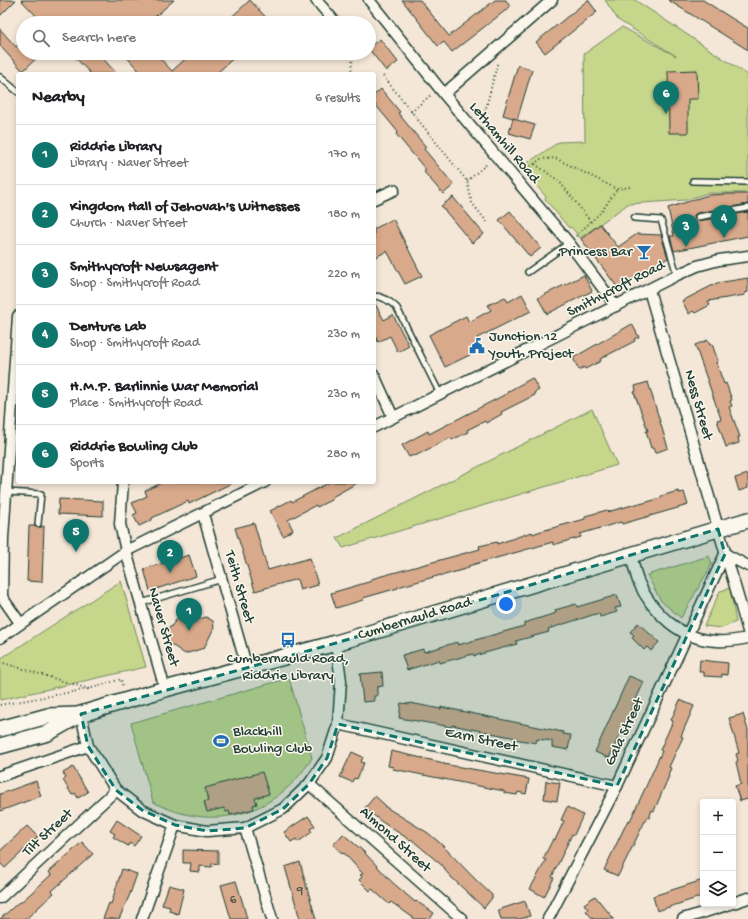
<!DOCTYPE html>
<meta charset="utf-8">
<style>
body{margin:0;font-family:"Gochi Hand",sans-serif;background:#f6f6f6;color:#202124}
.controls{position:absolute;right:12px;bottom:12px;display:grid;overflow:hidden;border-radius:4px;box-shadow:0 2px 6px #0003}
.controls button{width:36px;height:36px;display:grid;place-items:center;padding:0;border:0;border-bottom:1px solid #e0e0e0;background:#fff;color:#202124;font:20px sans-serif}
.you{position:absolute;left:506px;top:604px;width:14px;height:14px;margin:-10px;border:3px solid #fff;border-radius:50%;background:#1a73e8;box-shadow:0 0 0 6px #1a73e833}
.badge{display:grid;place-items:center;width:26px;height:26px;border-radius:50%;background:#0f766e;color:#fff;font-size:13px;font-weight:700}
.pin{position:absolute;translate:-50% -33px;filter:drop-shadow(0 1px 2px #0008)}
.pin::after{content:'';position:absolute;top:21px;width:14px;height:12px;background:inherit;clip-path:polygon(0 0,100% 0,50% 100%)}
.list{margin:0;padding:0;list-style:none}
h2{display:flex;justify-content:space-between;align-items:center;height:52px;margin:0;padding:0 16px;font-size:17px}
h2 small{font-size:13px;font-weight:400;color:#757577}
.list li{display:grid;grid-template-columns:26px 1fr auto;gap:12px;align-items:center;box-sizing:border-box;height:60px;padding:0 16px;border-top:1px solid #e0e0e0}
.list b{display:block;font-size:15px;white-space:nowrap}
.list p{margin:0;font-size:13px;white-space:nowrap;color:#757577}
.list em{font-size:13px;font-style:normal;color:#757577}
.icon{flex:none;width:22px;height:22px;fill:none;stroke:currentColor;stroke-width:2;stroke-linecap:round;stroke-linejoin:round}
.map{position:relative;flex:none;width:748px;height:919px;overflow:hidden}
.search{position:absolute;background:#fff;box-shadow:0 2px 6px #0003;left:16px;top:16px;width:360px;height:44px;display:flex;align-items:center;gap:10px;box-sizing:border-box;padding:0 14px;border-radius:22px;color:#757577;font-size:15px}
.panel{position:absolute;background:#fff;box-shadow:0 2px 6px #0003;left:16px;top:72px;width:360px;height:412px;border-radius:4px}
.map>svg:first-child{display:block}
</style>
<div class="map">
<svg width="748" height="919" viewBox="0 0 748 919">
<rect width="100%" height="100%" fill="#f4e7d8"/>
<filter id="ink" filterUnits="userSpaceOnUse"><feTurbulence type="fractalNoise" baseFrequency=".025" numOctaves="2"/><feDisplacementMap in="SourceGraphic" scale="8" xChannelSelector="R" yChannelSelector="G"/><feConvolveMatrix kernelMatrix="1 2 1 2 8 2 1 2 1" color-interpolation-filters="sRGB"/></filter>
<g filter="url(#ink)">
<!-- green -->
<g fill="#c6d68b" stroke="#728a60">
<path d="M605,0H635L748,75V193H707L686,200L628,204L580,238L571,227L569,228L545,199L546,197L521,167L559,142L585,141L584,54L622,27L676,56L618,20Z"/>
<path d="M592,409L617,465L343,548L337,538Z"/>
<path d="M709,556L712,564L681,618L661,601L647,575Z"/>
<path d="M121,581L146,667L0,700V659Z"/>
<path d="M730,588L736,622L721,628L704,626L720,591Z"/>
<path d="M289,678L312,758C276,816 213,833 153,802L131,723Z"/>
</g>
<!-- building -->
<g fill="#d8a98a" stroke="#1f3d34">
<path d="M0,0H16L0,16Z"/>
<path d="M21,0H174L148,23H43Z"/>
<path d="M250,0L271,23H225Z"/>
<path d="M402,0H420L449,36L495,0H506L510,7L452,52L444,42L438,46Z"/>
<path d="M588,0L597,12L545,53L536,42Z"/>
<path d="M668,0H703L736,21L748,28V50Z"/>
<path d="M0,29L16,47L23,40V53H42L23,71L0,46Z"/>
<path d="M380,39L398,62L386,71L369,49V47Z"/>
<path d="M71,53H98L117,74H91Z"/>
<path d="M123,53H155L172,71L192,53H239L216,74H142Z"/>
<path d="M518,65L532,70L517,120L535,125L530,139L509,133L513,118L516,119L503,115Z"/>
<path d="M697,70L698,99H688V133H669L668,71Z"/>
<path d="M381,89L400,112L398,113L426,147L424,149L454,185L443,194L424,172L426,170L396,134L398,132L374,103V95Z"/>
<path d="M728,194H748V204L697,213L694,215V218L699,221L748,212V236L674,251L670,236H674L668,208L708,195Z"/>
<path d="M453,197L484,234L472,243L441,206Z"/>
<path d="M510,211L541,248L530,257L499,220Z"/>
<path d="M393,219L422,276L405,284L387,251L374,258V229Z"/>
<path d="M600,224L618,247L637,234L661,235L668,258L618,288L581,239Z"/>
<path d="M584,275L592,291L547,314L538,298Z"/>
<path d="M748,278V292L745,293V295L708,301L710,305L695,313L693,311L689,314L682,301L717,283Z"/>
<path d="M522,294L531,311L477,338L482,349L445,367L429,335L466,316L469,322L491,310L488,305L505,297L508,302Z"/>
<path d="M374,302L384,320L393,315L409,346L398,352L390,336L378,342L374,334Z"/>
<path d="M632,324L639,337L634,339L635,341L600,359L601,361L585,369L584,367L579,370L573,358Z"/>
<path d="M708,340L710,345L712,344L718,361L716,362L724,384L726,383L732,400L730,401L732,406L729,407L740,437H738L739,443L726,447L717,420L721,419L695,345Z"/>
<path d="M532,378L539,390L534,393L535,395L501,412L502,414L486,423L485,421L467,430L468,432L452,440L451,438L446,440L415,456L414,455L409,457L402,445L428,431L429,434L508,393L507,392Z"/>
<path d="M648,382L668,448L655,453L653,448H651L646,431H648L634,392L636,391L635,386Z"/>
<path d="M748,474V488L739,491L735,478Z"/>
<path d="M163,482H234L189,504L188,501L152,518V520L139,526L133,515L137,513L132,503L147,496L145,491Z"/>
<path d="M330,482H359L332,497L333,499L317,507L316,505L288,520L293,530L283,536L270,511L291,500L292,502Z"/>
<path d="M678,491L679,493L684,492L688,505L622,524L621,522L580,534L581,537L553,545V542L468,566L469,568L441,576V575L398,587V588L363,598V600L336,608L331,593L372,581L371,579L480,549L479,546L497,542V544L532,532L533,534L538,532L585,519V516L607,510V512L640,503V504L661,498V496Z"/>
<path d="M59,499L103,501V516L58,514Z"/>
<path d="M254,523L268,570L310,558L318,585L300,590L297,579L255,591L235,528Z"/>
<path d="M29,526H35L38,528L44,526L42,582L27,581Z"/>
<path d="M189,555L196,576L150,591L144,569Z"/>
<path d="M617,595L621,607L615,608L617,612L600,617L599,613L548,629L549,632L516,641L517,644L474,656L473,654L440,663L439,660L407,670L402,655L423,649L424,652L457,642L458,645L524,626V623L556,613L555,610L576,604L577,607Z"/>
<path d="M188,606L189,612L200,619L206,617L213,621L214,628L204,648L185,654L166,641L164,634L167,629L171,627L178,617L176,610Z"/>
<path d="M638,623L659,642L651,651L647,647L644,650L632,638L634,635L630,632Z"/>
<path d="M700,660L728,663L727,675L722,674V677L704,676V672H699Z"/>
<path d="M382,672L383,686L377,687V696H374V701L363,702L360,674Z"/>
<path d="M629,676L644,682L609,758L595,752Z"/>
<path d="M680,700L694,706L681,736L683,737L669,767L671,768L668,775L669,776L654,811L652,810L649,818L647,817L618,876L604,870L628,820L630,821L648,782L662,751L660,750L673,721L671,720Z"/>
<path d="M401,703L410,704V703L441,709V707L563,732V734L571,735L568,750L552,747V741L537,739L536,743L515,739L516,738L452,725V727L399,718Z"/>
<path d="M743,714L748,730V799L740,801L735,786L741,784L736,762L738,761L736,754L739,753L729,718Z"/>
<path d="M391,751L444,763L443,764L529,779L526,794L518,792L517,795L504,793V791L393,769L394,767L388,766Z"/>
<path d="M352,752L363,757L361,762L364,763L357,779L354,778L352,782L340,777Z"/>
<path d="M73,767L88,792L78,798L75,793L72,795L63,780L66,778L63,773Z"/>
<path d="M262,772L269,794L255,798L257,804L253,805L254,809L230,815L229,811L226,812L224,808L207,812L204,802L208,801L205,788Z"/>
<path d="M36,781L41,796L0,811V794Z"/>
<path d="M546,781L560,783L557,801L544,799Z"/>
<path d="M375,796L385,805L384,806L428,833L440,843L476,880L492,895V898L484,908L451,877L444,869L445,868L411,839L410,840L382,822L365,808Z"/>
<path d="M567,807L583,815L574,835L572,834L552,877L554,878L544,897L530,889L546,860L543,859L553,839L555,840L564,821L561,820Z"/>
<path d="M308,816L315,826L310,829L312,832L298,842L296,839L291,842L284,832Z"/>
<path d="M117,820L141,836L134,846L130,843L128,846L113,837L115,834L110,831Z"/>
<path d="M27,826L38,837L5,868L0,863V851Z"/>
<path d="M343,834L363,851L392,882L415,902L416,901L434,913L430,919H415L391,902L389,904L372,889L370,891L359,880L362,877L360,875L363,874L344,853L343,854L333,845Z"/>
<path d="M82,842L93,854L52,891L54,893L26,919H0L19,902L20,903L51,875L49,872Z"/>
<path d="M183,850L218,851V864L212,863V867L200,866V872L190,871L191,863H183Z"/>
<path d="M300,862L309,895L316,919H300L285,867Z"/>
<path d="M122,869L137,874L130,894L119,919H103L109,903L111,904Z"/>
<path d="M703,880V896L657,911L653,896Z"/>
<path d="M236,881L243,904L247,919H231L221,885Z"/>
<path d="M169,885L184,889L178,914L169,911L170,907L162,905Z"/>
<path d="M595,896L604,907L614,919H593L586,911L588,909L584,904Z"/>
<path d="M525,901L530,916L520,919H501L498,910Z"/>
</g>
<g fill="none" stroke-linecap="round" stroke-linejoin="round">
<defs>
<g id="service">
<path d="M0,77L18,92"/>
<path d="M693,181L748,182"/>
<path d="M698,217L748,208"/>
<path d="M634,218L661,220L677,275"/>
<path d="M528,272L569,243"/>
<path d="M374,296C383,296 391,302 397,308L440,394"/>
<path d="M7,492L41,494L38,524"/>
<path d="M141,603L222,579"/>
</g>
<g id="minor">
<path d="M316,0L336,23"/>
<path d="M369,0L444,94L569,243L616,306"/>
<path d="M444,94L552,0"/>
<path d="M374,199L394,190"/>
<path d="M649,290L748,631"/>
<path d="M18,316L3,538L2,597L20,623"/>
<path d="M374,375L393,417"/>
<path d="M374,427L677,275L697,266L719,260L748,256"/>
<path d="M123,482L120,524L126,551L165,689"/>
<path d="M203,514L247,668"/>
<path d="M631,554C633,563 635,572 638,581C652,613 681,640 717,641C728,642 738,640 748,638"/>
<path d="M0,638L126,551L265,482"/>
<path d="M81,714L88,746L116,790L142,810L175,825L207,831L245,828L283,809L309,784L327,758L338,724L341,681L336,643"/>
<path d="M338,724L617,786"/>
<path d="M0,776L88,746"/>
<path d="M309,784L462,919"/>
<path d="M245,828L272,919"/>
<path d="M0,898L116,790"/>
<path d="M733,903L748,898"/>
<path d="M142,919L175,825"/>
<path d="M548,919L617,786L725,554L748,566"/>
<path d="M683,919L730,904"/>
</g>
<g id="primary">
<path d="M0,729L48,716L78,715"/>
<path d="M0,746L48,733L81,714L165,689L336,643L748,520"/>
</g>
</defs>
<!-- service casing -->
<use href="#service" stroke="#1f3d34" stroke-width="8"/>
<!-- minor casing -->
<use href="#minor" stroke="#1f3d34" stroke-width="13"/>
<!-- primary casing -->
<use href="#primary" stroke="#1f3d34" stroke-width="18"/>
<!-- path -->
<g stroke="#1f3d34" stroke-width="2" stroke-dasharray="1 3" stroke-linecap="butt">
<path d="M351,74L353,53"/>
<path d="M383,76L467,181L472,203L487,222"/>
<path d="M411,112L432,94"/>
<path d="M482,123L498,61"/>
<path d="M535,164L559,181L591,222"/>
<path d="M524,171L541,159L555,158L617,189L630,187"/>
<path d="M467,181L488,163"/>
<path d="M576,236L602,211L617,189"/>
<path d="M0,662L89,689L121,679L123,688"/>
<path d="M0,705L88,689"/>
</g>
<!-- service -->
<use href="#service" stroke="#fbf7ec" stroke-width="5"/>
<!-- minor -->
<use href="#minor" stroke="#fbf7ec" stroke-width="10"/>
<!-- primary -->
<use href="#primary" stroke="#fbf7ec" stroke-width="15"/>
</g>
</g>
<!-- marked area -->
<path fill="#0f766e" fill-opacity="0.2" stroke="#0f766e" stroke-width="3" stroke-dasharray="8 5" stroke-linejoin="round" d="M718,529L725,554L617,786L338,724L327,758L309,784L283,809L245,828L207,831L175,825L142,810L116,790L88,746L81,714L336,643Z"/>
<!-- icons -->
<defs>
<symbol id="bar-bare" viewBox="-9 -9 18 18"><path d="M-6-5H6L.8 .8V4.5H3.5V6h-7V4.5H-.8V.8Z" fill="#1f6fb2" stroke="#fbf7ec" stroke-width="2.5" paint-order="stroke"/></symbol>
<symbol id="civic-bare" viewBox="-9 -9 18 18"><path d="M-.6-6.5H3V-4.5H.6V-3L4-1V1h2V6H-6V1h2V-1L-.6-3ZM-1.2 2.5V6h2.4V2.5Z" fill="#1f6fb2" stroke="#fbf7ec" stroke-width="2.5" paint-order="stroke"/></symbol>
<symbol id="bus-bare" viewBox="-9 -9 18 18"><path d="M-5-6H5V4H4V6H2V4H-2V6H-4V4H-5ZM-3.5-4V0h7V-4ZM-3.5 1.2v1.5H-2V1.2ZM2 1.2v1.5H3.5V1.2Z" fill="#1f6fb2" stroke="#fbf7ec" stroke-width="2.5" paint-order="stroke"/></symbol>
<symbol id="stadium-bare" viewBox="-9 -9 18 18"><path d="M0-5a6.5 5 0 1 0 0 10a6.5 5 0 1 0 0-10ZM-3.5-1.8h7v3.6h-7Z" fill="#1f6fb2" stroke="#fbf7ec" stroke-width="2.5" paint-order="stroke"/></symbol>
</defs>
<g fill-rule="evenodd">
<use href="#bar-bare" x="633" y="241" width="22" height="22"/>
<use href="#civic-bare" x="466" y="335" width="22" height="22"/>
<use href="#bus-bare" x="277" y="629" width="22" height="22"/>
<use href="#stadium-bare" x="210" y="730" width="22" height="22"/>
</g>
<g text-anchor="middle" dominant-baseline="central" stroke-width="3" stroke-linejoin="round" paint-order="stroke">
<!-- number labels -->
<g font-size="13" fill="#4d584a">
<text x="300" y="891">9</text>
<text x="233" y="900">6</text>
</g>
<!-- street labels -->
<g font-size="15" fill="#1f3d34" stroke="#fbf7ec">
<text transform="translate(504 143) rotate(50)">Lethamhill Road</text>
<text transform="translate(616 289) rotate(-27)">Smithycroft Road</text>
<text transform="translate(698 405) rotate(74)">Ness Street</text>
<text transform="translate(239 587) rotate(74)">Teith Street</text>
<text transform="translate(415 619) rotate(-17)">Cumbernauld Road</text>
<text transform="translate(163 627) rotate(74)">Naver Street</text>
<text transform="translate(625 732) rotate(-65)">Gala Street</text>
<text transform="translate(481 740) rotate(12)">Earn Street</text>
<text transform="translate(48 833) rotate(-43)">Tilt Street</text>
<text transform="translate(395 840) rotate(42)">Almond Street</text>
</g>
<!-- poi labels -->
<g font-size="15" fill="#1f3d34" stroke="#fbf7ec" text-anchor="start">
<text x="632" y="252" text-anchor="end">Princess Bar</text>
<text x="489" y="337">Junction 12<tspan x="489" dy="17">Youth Project</tspan></text>
<text x="288" y="659" text-anchor="middle">Cumbernauld Road,<tspan x="288" dy="17">Riddrie Library</tspan></text>
<text x="233" y="732">Blackhill<tspan x="233" dy="17">Bowling Club</tspan></text>
</g>
</g>
</svg>
<div class="controls">
<button>+</button>
<button>−</button>
<button><svg class="icon" aria-label="layers" viewBox="0 0 24 24"><path d="M12 4l9 5-9 5-9-5zM3 14l9 5 9-5"/></svg></button>
</div>
<div class="you"></div>
<div class="pin badge" style="left:189px;top:631px">1</div>
<div class="pin badge" style="left:170px;top:573px">2</div>
<div class="pin badge" style="left:686px;top:247px">3</div>
<div class="pin badge" style="left:724px;top:238px">4</div>
<div class="pin badge" style="left:76px;top:552px">5</div>
<div class="pin badge" style="left:666px;top:114px">6</div>
<div class="search"><svg class="icon" aria-label="search" viewBox="0 0 24 24"><circle cx="10" cy="10" r="6"/><path d="M15 15l6 6"/></svg>Search here</div>
<section class="panel">
<h2>Nearby<small>6 results</small></h2>
<ul class="list">
<li><span class="badge">1</span><div><b>Riddrie Library</b><p>Library · Naver Street</p></div><em>170 m</em></li>
<li><span class="badge">2</span><div><b>Kingdom Hall of Jehovah's Witnesses</b><p>Church · Naver Street</p></div><em>180 m</em></li>
<li><span class="badge">3</span><div><b>Smithycroft Newsagent</b><p>Shop · Smithycroft Road</p></div><em>220 m</em></li>
<li><span class="badge">4</span><div><b>Denture Lab</b><p>Shop · Smithycroft Road</p></div><em>230 m</em></li>
<li><span class="badge">5</span><div><b>H.M.P. Barlinnie War Memorial</b><p>Place · Smithycroft Road</p></div><em>230 m</em></li>
<li><span class="badge">6</span><div><b>Riddrie Bowling Club</b><p>Sports</p></div><em>280 m</em></li>
</ul>
</section>
</div>
